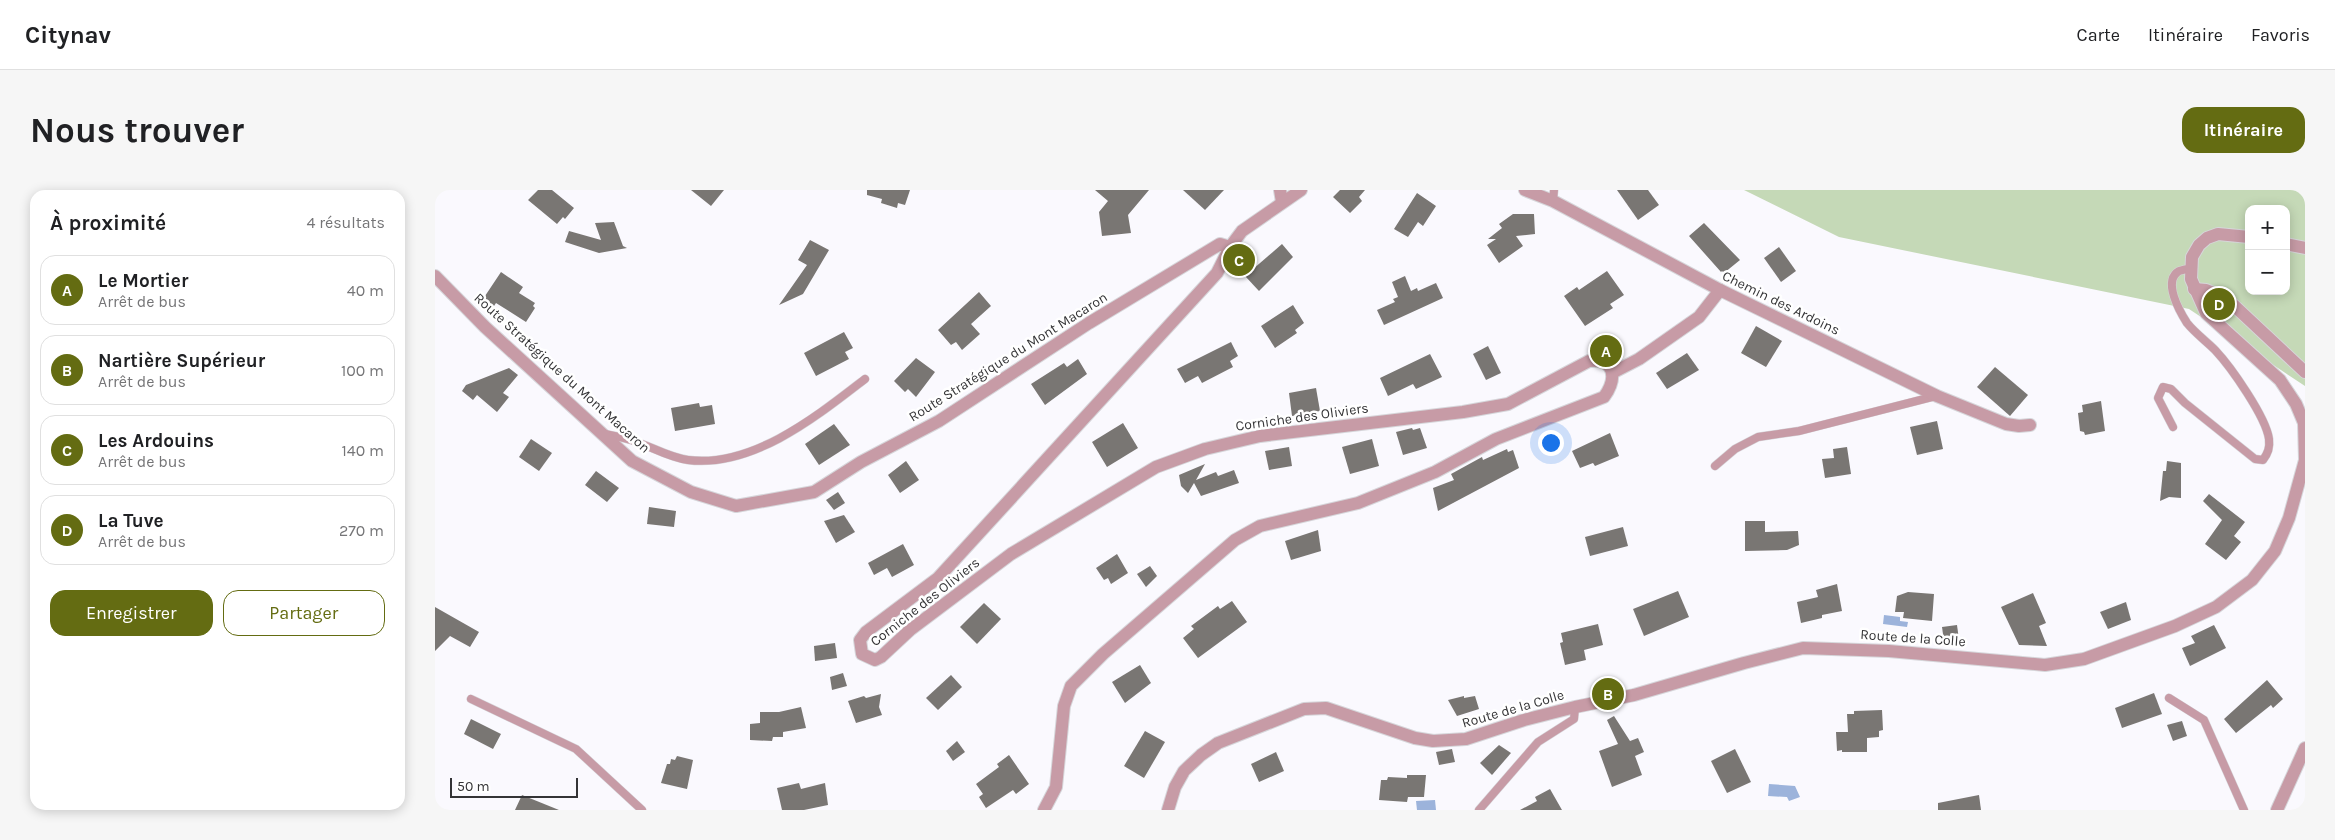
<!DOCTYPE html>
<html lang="fr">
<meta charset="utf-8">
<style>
body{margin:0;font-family:Karla,sans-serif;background:#f6f6f6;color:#202124}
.controls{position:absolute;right:15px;top:15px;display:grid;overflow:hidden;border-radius:10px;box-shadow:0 2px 12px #0003}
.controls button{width:45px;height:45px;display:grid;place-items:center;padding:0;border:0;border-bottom:1px solid #e0e0e0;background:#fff;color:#202124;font:25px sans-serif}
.scale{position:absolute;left:15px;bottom:12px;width:128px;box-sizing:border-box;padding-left:5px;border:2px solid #343436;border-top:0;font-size:14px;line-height:18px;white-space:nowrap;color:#343436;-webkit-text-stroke:4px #fff;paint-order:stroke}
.you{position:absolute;left:1115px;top:252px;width:18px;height:18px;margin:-12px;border:4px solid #fff;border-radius:50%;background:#1a73e8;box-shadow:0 0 0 8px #1a73e833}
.badge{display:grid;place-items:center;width:32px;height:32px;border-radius:50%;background:#646c12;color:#fff;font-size:16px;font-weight:700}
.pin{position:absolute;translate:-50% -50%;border:2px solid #fff;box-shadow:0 1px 5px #0006}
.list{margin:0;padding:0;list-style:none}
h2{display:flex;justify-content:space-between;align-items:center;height:65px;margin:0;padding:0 20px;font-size:21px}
h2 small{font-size:16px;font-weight:400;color:#757577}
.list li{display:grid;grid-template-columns:32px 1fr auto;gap:15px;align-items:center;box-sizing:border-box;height:70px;margin:0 10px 10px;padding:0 10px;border:1px solid #e0e0e0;border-radius:15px}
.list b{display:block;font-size:19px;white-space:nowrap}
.list p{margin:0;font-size:16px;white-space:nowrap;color:#757577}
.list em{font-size:16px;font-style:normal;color:#757577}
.actions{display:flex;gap:10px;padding:15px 20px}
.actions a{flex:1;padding:11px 0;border:1px solid #646c12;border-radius:15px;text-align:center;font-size:18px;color:#646c12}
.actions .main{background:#646c12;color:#fff}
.map{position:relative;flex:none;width:1870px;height:620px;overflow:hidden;border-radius:15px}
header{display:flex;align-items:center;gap:30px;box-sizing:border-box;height:70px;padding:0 25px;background:#fff;border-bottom:1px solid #e0e0e0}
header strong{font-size:24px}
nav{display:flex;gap:28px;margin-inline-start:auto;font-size:18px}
.intro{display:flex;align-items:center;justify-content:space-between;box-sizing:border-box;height:120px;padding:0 30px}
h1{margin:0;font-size:35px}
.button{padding:12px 22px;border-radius:15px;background:#646c12;color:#fff;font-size:18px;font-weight:700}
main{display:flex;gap:30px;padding:0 30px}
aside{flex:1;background:#fff;border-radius:15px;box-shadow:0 2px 12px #0003}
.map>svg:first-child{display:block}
</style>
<header>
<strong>Citynav</strong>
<nav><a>Carte</a><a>Itinéraire</a><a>Favoris</a></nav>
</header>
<div class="intro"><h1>Nous trouver</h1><a class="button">Itinéraire</a></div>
<main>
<aside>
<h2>À proximité<small>4 résultats</small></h2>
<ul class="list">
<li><span class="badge">A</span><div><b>Le Mortier</b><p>Arrêt de bus</p></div><em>40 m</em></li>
<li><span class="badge">B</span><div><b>Nartière Supérieur</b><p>Arrêt de bus</p></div><em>100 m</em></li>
<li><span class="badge">C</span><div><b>Les Ardouins</b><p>Arrêt de bus</p></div><em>140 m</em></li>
<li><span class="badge">D</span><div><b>La Tuve</b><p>Arrêt de bus</p></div><em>270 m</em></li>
</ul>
<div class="actions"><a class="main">Enregistrer</a><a>Partager</a></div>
</aside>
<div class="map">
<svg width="1870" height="620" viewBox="0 0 1870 620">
<rect width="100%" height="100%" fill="#faf9fe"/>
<!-- green -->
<path fill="#c5d9b7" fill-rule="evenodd" d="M1309,0H1870V196L1754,119L1404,47ZM1814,19H1851V101H1814Z"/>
<!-- water -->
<g fill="#9cb3db">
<path d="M1449,425L1465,427V431L1473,432L1472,437L1448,434Z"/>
<path d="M1334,594L1360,596L1365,607L1354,611L1352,607L1333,606Z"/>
<path d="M1000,610L1001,620H982L981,611Z"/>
</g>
<!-- building -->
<g fill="#797673">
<path d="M103,0H117L139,18L130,29L128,27L122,34L93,10Z"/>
<path d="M256,0H289L276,16Z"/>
<path d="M432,0H475L470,15L463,13L462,18L446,13L447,9L432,5Z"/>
<path d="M660,0H714L693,25L696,43L667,46L664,22L673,11Z"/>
<path d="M748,0H789L770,20Z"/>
<path d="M905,0H930L924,7L927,11L915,23L898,7Z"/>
<path d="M1182,0H1213L1224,15L1203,30Z"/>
<path d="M982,3L1001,16L988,36L983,32L973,47L959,39Z"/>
<path d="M1078,24H1099L1100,44L1081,46L1088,56L1064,73L1052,55L1061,49H1053L1067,38L1064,34Z"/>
<path d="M179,32L188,56L192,58L164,63L130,52L134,41L166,50L160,33Z"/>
<path d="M1269,33L1305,70L1289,83L1287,81L1286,82L1254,46Z"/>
<path d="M375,50L394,60L368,104L344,115L372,75L363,70Z"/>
<path d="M847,54L858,67L824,101L810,86Z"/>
<path d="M1344,57L1361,81L1346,92L1329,68Z"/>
<path d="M1172,81L1189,105L1175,114L1178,118L1150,136L1129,106L1142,97L1144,100Z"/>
<path d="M66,82L88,97L84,103L100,113L98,116L100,118L91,132L61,113L59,116L48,109Z"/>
<path d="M970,86L976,101L982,98L983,101L1001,93L1008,108L949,135L942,120L960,112L958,109L963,107L957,92Z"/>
<path d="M544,102L556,116L536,134L545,144L527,160L521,152L516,155L503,140Z"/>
<path d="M858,115L869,133L860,140L862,143L840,158L826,136Z"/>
<path d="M1321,136L1347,151L1331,177L1306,163Z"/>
<path d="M409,142L418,158L410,162L414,169L381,186L369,163Z"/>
<path d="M796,152L803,166L795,171L798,177L767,193L763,186L750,193L742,179Z"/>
<path d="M1053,156L1066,183L1051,190L1038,164Z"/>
<path d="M1252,163L1264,180L1232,199L1221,183Z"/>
<path d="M995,164L1007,187L981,199L978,194L953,206L945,188Z"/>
<path d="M481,168L500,182L481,207L473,199L470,202L459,191Z"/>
<path d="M643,169L652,184L610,215L596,194L629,173L632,177Z"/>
<path d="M1560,177L1593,205L1575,226L1542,197Z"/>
<path d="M74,178L83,185L68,203L74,207L62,222L42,205L38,210L27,201L31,195Z"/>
<path d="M881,198L885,221L857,226L854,203Z"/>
<path d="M1666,211L1670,241L1650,245L1649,242L1645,241L1643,223L1648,222L1647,215Z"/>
<path d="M264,213L265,217L277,215L280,234L240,241L236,218Z"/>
<path d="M1502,231L1508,259L1482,265L1475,237Z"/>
<path d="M688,233L703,258L672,277L657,252Z"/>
<path d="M399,234L415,255L384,275L370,254Z"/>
<path d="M977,238L978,240L985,238L992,258L968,265L961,242Z"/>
<path d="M1175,243L1184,266L1160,276L1158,273L1145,278L1137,261Z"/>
<path d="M96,249L117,263L104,281L84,267Z"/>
<path d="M937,249L944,276L915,284L907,257Z"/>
<path d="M854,257L857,276L834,280L830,261Z"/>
<path d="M1412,257L1416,284L1390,288L1387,269L1399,268L1398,259Z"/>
<path d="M1072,259L1073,262L1078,260L1084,278L1003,321L998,298L1019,290L1016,284L1047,267L1048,270Z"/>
<path d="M471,271L484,290L465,303L453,285Z"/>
<path d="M1732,271L1746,273V308L1734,307L1725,311L1728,281H1731Z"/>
<path d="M770,274L761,290L781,282L783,286L799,280L804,293L766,306L759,293L753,303L746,296L744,285Z"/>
<path d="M161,281L184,298L172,312L150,295Z"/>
<path d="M403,302L410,313L399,320L391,310Z"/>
<path d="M1774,304L1810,332L1799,346L1806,352L1791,370L1770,354L1787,330L1768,311Z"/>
<path d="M214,317L241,321L239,337L212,334Z"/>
<path d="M409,325L420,342L401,353L389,331Z"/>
<path d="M1310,331H1330V342L1363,341L1364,355L1352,360L1310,361Z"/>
<path d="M1188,337L1193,356L1155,366L1150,347Z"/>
<path d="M883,340L886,361L856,370L850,351Z"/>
<path d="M468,354L479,375L457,387L452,378L439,385L433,373Z"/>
<path d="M682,364L693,383L676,394L673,388L669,390L661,378Z"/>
<path d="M715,376L722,386L711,397L702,384Z"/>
<path d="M1402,394L1407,421L1387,425V428L1366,433L1362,412L1383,407L1381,400Z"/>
<path d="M1243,401L1254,427L1209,446L1198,419Z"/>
<path d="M1473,402L1499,404L1497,431L1468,428L1469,422H1460L1462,406Z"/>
<path d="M1598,403L1611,433L1604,436L1612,456L1584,455L1566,417Z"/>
<path d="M797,411L812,432L763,468L748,448L759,439L756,436L783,416L785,419Z"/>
<path d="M1691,412L1696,430L1673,439L1665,422Z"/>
<path d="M549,413L566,429L542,454L525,437Z"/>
<path d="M0,417L44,442L35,457L15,446L0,461Z"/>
<path d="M1163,434L1168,455L1149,460L1151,470L1130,475L1125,453L1128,452L1126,443Z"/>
<path d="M1522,435L1524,450L1509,451L1507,437Z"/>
<path d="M1779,435L1791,458L1755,476L1747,458L1760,453L1756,446Z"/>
<path d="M400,453L402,468L380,471L379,456Z"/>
<path d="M705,475L716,493L690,513L677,492Z"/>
<path d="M408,483L412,496L397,500L395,487Z"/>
<path d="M516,485L527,497L503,520L491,508Z"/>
<path d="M1832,490L1848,509L1838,518L1836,515L1801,543L1789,529Z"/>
<path d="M1719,503L1727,524L1687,538L1680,518Z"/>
<path d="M446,504L444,517L447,525L421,533L413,511L429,506L431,508Z"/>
<path d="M1029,506V508L1040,506L1044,519L1022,526L1013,510Z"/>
<path d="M366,517L371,538L348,542V547H338L337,551L315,550V534L325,533V522H344Z"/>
<path d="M1447,520L1448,540L1444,541V547L1432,548V562H1407V560L1402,561L1401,542H1413L1412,524H1419V521Z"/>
<path d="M1179,526L1195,551L1203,548L1209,562L1200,566L1207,585L1177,597L1164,561L1183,554L1172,530Z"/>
<path d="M36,529L66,544L58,559L29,544Z"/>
<path d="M1747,531L1752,546L1738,551L1732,535Z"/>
<path d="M710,541L730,552L709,588L689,576Z"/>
<path d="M522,551L530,562L518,571L511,561Z"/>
<path d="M1064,555L1076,563L1057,585L1045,573Z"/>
<path d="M1017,559L1020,572L1004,575L1001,562Z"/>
<path d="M1300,559L1316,592L1292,603L1276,571Z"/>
<path d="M841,562L849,581L824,592L816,574Z"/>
<path d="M574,565L594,594L581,604L578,600L551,618L544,607L548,604L541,594L564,577L562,574Z"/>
<path d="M242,566L258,570L252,599L226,593L232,574H235L236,569L240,570Z"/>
<path d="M972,585H991L989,607H973L972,612L944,610L946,590H952L953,587L972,588Z"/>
<path d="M364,593L366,599L390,593L393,615L369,620H347L342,598Z"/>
<path d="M1115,599L1127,620H1085L1102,611L1100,607Z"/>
<path d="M87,605L124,620H80Z"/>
<path d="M1544,605L1546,620H1503V613Z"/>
</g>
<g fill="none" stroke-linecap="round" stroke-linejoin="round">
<defs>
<g id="service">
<path d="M1118,11L1119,0"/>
<path d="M1738,237L1723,208L1728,197L1736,199L1750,213L1820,269L1828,270C1833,263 1835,258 1834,249C1831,227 1796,177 1780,160C1771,151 1760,143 1752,133C1745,122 1727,91 1744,81C1747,80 1752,79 1755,79"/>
<path d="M170,244C178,246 187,247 196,250C216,256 232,267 253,270C318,278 382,226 430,189"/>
<path d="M1280,276L1300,259L1323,247L1364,241L1501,206"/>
<path d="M1734,508L1769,530L1809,620"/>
<path d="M36,509L141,559L207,620"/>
<path d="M1044,620L1103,552L1139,529L1140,517"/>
</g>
<g id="minor">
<path d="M845,0L847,12"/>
<path d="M1090,0L1118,11L1285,100L1502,206L1571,234L1584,236L1595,235"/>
<path d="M0,86L50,137L197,271L256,302L301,316L379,302L426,272L504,231L654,133L785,54L795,57"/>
<path d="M1759,99L1771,100L1792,109L1870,182"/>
<path d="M1177,183L1204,169L1264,127L1285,100"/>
<path d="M1842,620L1870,558"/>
</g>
<g id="tertiary">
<path d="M1851,54L1870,58"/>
<path d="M609,620L621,597L629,516L636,496L668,464L800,350L825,336L923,313L1000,282L1061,249L1169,207C1182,189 1181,168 1154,171L1073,214L1028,222L825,246L770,259L721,277L576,364L475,440L446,467L440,470L427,464L425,450L431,442L503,388L782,83L795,57L807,41L866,0"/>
<path d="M733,620L740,597L749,581L766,565L783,553L869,519L891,518L980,548L998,551L1031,549L1089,530L1140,517L1199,505L1309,473L1368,458L1454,461L1610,475L1649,469L1740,436L1781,417L1817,390L1840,361L1854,328L1870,270L1869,233L1861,214L1845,190L1771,123L1756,89L1757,67L1764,55L1772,48L1783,44L1814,47"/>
</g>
</defs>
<!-- service casing -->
<use href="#service" stroke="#d6d6da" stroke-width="9"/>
<!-- minor casing -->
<use href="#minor" stroke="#d6d6da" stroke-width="14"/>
<!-- tertiary casing -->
<use href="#tertiary" stroke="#d6d6da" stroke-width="14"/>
<!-- service -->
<use href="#service" stroke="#c79ba6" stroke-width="8"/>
<!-- minor -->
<use href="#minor" stroke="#c79ba6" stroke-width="12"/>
<!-- tertiary -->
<use href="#tertiary" stroke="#c79ba6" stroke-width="12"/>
</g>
<g text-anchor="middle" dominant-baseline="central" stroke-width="5" stroke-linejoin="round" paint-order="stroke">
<!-- street labels -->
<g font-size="14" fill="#343436" stroke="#fff">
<text transform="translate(1346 113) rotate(26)">Chemin des Ardoins</text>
<text transform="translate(573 167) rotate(-32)">Route Stratégique du Mont Macaron</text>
<text transform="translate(127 183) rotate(42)">Route Stratégique du Mont Macaron</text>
<text transform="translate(867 227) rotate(-8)">Corniche des Oliviers</text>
<text transform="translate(490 412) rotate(-38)">Corniche des Oliviers</text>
<text transform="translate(1478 448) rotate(4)">Route de la Colle</text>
<text transform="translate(1078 519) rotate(-16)">Route de la Colle</text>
</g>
</g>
</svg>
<div class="controls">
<button>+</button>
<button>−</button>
</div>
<div class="scale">50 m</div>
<div class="you"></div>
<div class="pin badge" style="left:1171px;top:161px">A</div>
<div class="pin badge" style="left:1173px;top:504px">B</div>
<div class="pin badge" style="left:804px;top:70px">C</div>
<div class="pin badge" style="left:1784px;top:114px">D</div>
</div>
</main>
